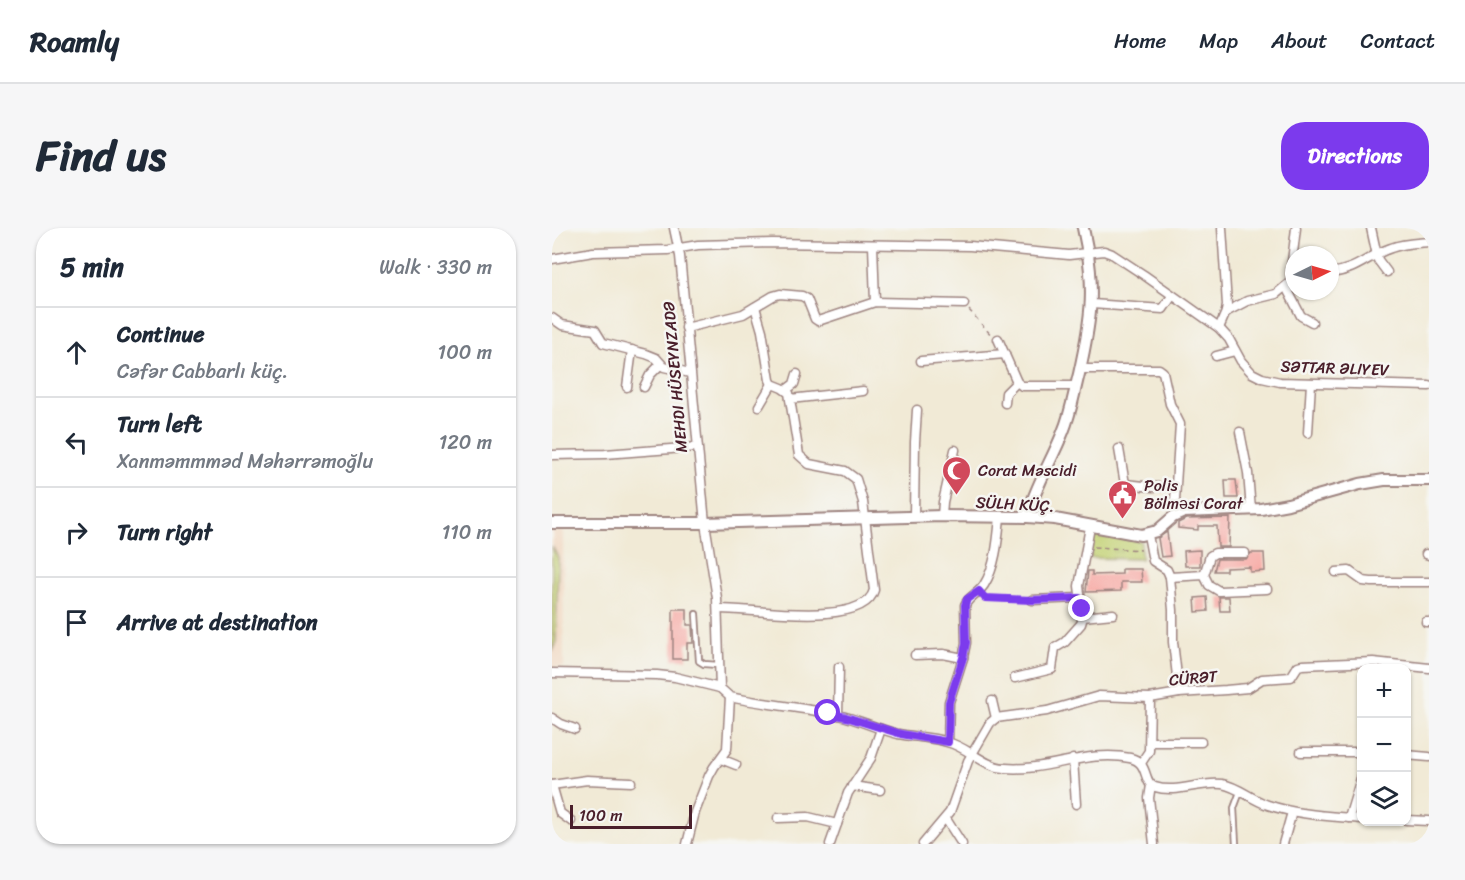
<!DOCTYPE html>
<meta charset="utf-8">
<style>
body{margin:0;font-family:Sriracha,sans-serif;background:#f6f6f7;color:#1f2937}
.controls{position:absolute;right:18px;bottom:18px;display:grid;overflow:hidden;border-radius:12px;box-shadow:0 2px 4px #0004}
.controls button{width:54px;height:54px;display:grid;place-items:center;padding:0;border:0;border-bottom:2px solid #e0e1e3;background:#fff;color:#1f2937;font:30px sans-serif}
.compass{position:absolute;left:733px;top:18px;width:54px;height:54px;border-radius:50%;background:#fff;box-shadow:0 2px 4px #0004;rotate:85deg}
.scale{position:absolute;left:18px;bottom:15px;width:122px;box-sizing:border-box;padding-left:6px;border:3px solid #4a1f2b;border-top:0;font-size:16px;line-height:21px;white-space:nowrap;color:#4a1f2b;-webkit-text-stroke:4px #f6f6f2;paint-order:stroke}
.stop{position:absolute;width:18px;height:18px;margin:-14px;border:4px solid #7c3aed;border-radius:50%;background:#fff}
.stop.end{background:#7c3aed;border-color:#fff;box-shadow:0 2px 6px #0008}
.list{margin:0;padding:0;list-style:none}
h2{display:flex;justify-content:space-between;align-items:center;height:78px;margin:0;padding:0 24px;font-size:26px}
h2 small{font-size:20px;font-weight:400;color:#747a83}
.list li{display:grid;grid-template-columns:39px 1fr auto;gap:18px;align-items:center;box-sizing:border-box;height:90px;padding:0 24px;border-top:2px solid #e0e1e3}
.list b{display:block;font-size:22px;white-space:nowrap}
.list p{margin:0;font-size:20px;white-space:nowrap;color:#747a83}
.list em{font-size:20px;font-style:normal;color:#747a83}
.icon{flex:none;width:33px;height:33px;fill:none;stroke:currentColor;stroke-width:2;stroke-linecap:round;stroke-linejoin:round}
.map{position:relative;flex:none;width:877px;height:616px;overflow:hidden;border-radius:24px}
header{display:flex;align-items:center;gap:36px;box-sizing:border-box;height:84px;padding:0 30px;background:#fff;border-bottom:2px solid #e0e1e3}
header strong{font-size:28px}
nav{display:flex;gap:33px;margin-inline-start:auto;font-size:21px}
.intro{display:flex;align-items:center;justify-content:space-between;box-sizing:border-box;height:144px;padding:0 36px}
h1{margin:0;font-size:42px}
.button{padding:15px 27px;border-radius:24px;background:#7c3aed;color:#fff;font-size:21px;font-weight:700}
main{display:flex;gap:36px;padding:0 36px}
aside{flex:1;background:#fff;border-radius:24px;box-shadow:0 2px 4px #0004}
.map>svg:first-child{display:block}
</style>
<header>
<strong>Roamly</strong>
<nav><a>Home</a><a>Map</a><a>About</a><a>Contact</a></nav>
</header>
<div class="intro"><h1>Find us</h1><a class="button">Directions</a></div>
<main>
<aside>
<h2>5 min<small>Walk · 330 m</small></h2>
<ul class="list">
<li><svg class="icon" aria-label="ahead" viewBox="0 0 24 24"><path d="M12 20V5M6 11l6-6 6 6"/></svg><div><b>Continue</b><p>Cəfər Cabbarlı küç.</p></div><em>100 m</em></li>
<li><svg class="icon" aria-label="left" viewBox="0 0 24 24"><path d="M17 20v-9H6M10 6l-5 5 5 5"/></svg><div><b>Turn left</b><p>Xanməmmməd Məhərrəmoğlu</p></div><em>120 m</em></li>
<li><svg class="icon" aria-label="right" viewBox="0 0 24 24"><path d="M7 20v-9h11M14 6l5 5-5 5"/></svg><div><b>Turn right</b></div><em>110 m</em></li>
<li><svg class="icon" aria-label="arrive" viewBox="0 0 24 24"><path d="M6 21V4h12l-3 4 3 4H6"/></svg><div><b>Arrive at destination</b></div></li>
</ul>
</aside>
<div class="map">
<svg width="877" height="616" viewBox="0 0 877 616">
<defs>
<pattern id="grass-tufts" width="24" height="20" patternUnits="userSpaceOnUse" patternTransform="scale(1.5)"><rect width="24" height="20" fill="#c3d173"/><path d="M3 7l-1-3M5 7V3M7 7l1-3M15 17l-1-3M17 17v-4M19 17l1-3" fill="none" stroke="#a9b364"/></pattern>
</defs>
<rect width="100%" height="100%" fill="#f6f6f2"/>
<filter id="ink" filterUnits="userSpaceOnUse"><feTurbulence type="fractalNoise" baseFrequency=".0167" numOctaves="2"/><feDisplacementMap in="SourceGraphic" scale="12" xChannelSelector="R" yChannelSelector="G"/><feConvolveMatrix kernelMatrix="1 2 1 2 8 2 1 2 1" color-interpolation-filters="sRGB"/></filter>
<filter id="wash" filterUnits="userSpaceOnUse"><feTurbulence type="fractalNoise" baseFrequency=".008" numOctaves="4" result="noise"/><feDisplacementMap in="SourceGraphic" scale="24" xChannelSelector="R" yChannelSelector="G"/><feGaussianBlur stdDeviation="1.35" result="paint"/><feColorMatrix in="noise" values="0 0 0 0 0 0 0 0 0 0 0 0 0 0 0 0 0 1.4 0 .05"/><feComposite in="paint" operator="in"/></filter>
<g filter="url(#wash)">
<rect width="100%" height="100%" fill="#f1ead6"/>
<!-- built -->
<path fill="#f1d5bd" d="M0,303H11L12,439H0Z"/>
<!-- grass -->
<path fill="url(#grass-tufts)" stroke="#86784f" stroke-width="1.5" d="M541,307L589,313V331L538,330Z"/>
<!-- pitch -->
<path fill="#c3d173" stroke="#86784f" stroke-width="1.5" d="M0,318L6,330L4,414L0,423Z"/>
<g id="blocks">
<!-- building -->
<g fill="#f79f9a">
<path d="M673,252H684L686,270H674Z"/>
<path d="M678,290L677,319H666L665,298H646V302L626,300V295L634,291Z"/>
<path d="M615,304L618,328L609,329L606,310Z"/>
<path d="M648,322V338H633L632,323Z"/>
<path d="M699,325H712L713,343L698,344V339L674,340V343H662L665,331H694Z"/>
<path d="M570,341H589L590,354H569V363L534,364L536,343H540V347L570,346Z"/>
<path d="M655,369L656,383L644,384L643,370Z"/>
<path d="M667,369H677L678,383H668Z"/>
<path d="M121,381H135V397H140L141,415H135V431H121Z"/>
</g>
</g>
</g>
<g filter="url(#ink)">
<use href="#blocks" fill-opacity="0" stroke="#9e8480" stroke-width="1.5"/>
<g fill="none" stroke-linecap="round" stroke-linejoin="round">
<defs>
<g id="service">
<path d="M144,386L147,433L152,436L166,437"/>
<path d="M684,616L682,580L688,564"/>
</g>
<g id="minor">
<path d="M122,0L128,28L153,295L165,370L168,460"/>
<path d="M819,0L826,32L835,44"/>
<path d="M321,17L323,74"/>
<path d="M0,31L41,24L116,22L146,17L220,15L418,18L517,27L552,23L560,26L592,47L667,100L677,111L689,133L700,145L710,150L728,154L877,158"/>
<path d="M778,45C806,42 815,28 839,20C851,15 864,15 877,14"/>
<path d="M739,53V42L744,0"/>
<path d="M734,59L749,88L760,94"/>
<path d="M540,76L611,81L620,68"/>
<path d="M674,84L695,73L724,66L742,51"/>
<path d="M0,90L10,97L43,102L51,115L94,126L104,130L112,139L138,145"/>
<path d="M134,100L191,86L221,68L228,66L250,68L255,71L263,91L266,93L323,74L412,76"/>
<path d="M667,100L674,84L675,77L670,0"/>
<path d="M446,111L465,154L470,158H524"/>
<path d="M664,128L683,123"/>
<path d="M369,133L453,126"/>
<path d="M528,141H607L611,144L618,176L628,196L623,272L628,285"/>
<path d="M75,159L80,122"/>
<path d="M92,159L98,147L109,136"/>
<path d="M234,162L242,156L245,146"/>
<path d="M238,171L311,163"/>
<path d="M453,175L454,165L465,154"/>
<path d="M207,178L220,156"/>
<path d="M688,204L696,245L699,282"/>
<path d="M756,205L759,155"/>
<path d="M567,221L573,256L601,259L623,258"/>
<path d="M0,227L53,226L145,219"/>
<path d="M362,288L363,214L365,182"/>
<path d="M390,288L391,274L403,222"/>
<path d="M596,307L601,333L615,342L618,349L621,382V414L627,465"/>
<path d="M874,326L877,327"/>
<path d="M784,344L797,343L811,353L819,354H877"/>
<path d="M652,347L658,328L663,325H693"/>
<path d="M618,349L652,347L657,357L667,363L715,361"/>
<path d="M480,372L527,370"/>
<path d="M166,381C197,380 312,401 322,362L311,274L304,251L293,243L257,236L247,227L237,165L230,160L220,156L218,152L210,103L203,79"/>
<path d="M531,389L561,386"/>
<path d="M874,394H877"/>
<path d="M363,427L391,426L411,430"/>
<path d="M0,445L105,447L123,449L168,460L178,469C214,477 250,479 286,487C306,491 325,501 346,506C362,509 379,509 395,514C416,519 432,539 453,540C495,544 535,521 578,530C598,534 590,555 603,559C625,566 648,553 670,556C687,559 700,572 716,577C746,587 778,588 810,591"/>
<path d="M463,450L500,441L503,420L513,414L529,396L531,389L527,358L538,299"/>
<path d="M440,473L444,490"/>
<path d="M286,487L287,439"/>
<path d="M0,490L9,496L23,501"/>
<path d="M396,514L397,474L411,430L414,415L413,377C417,368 427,365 432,357C444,338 446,310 448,289"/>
<path d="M598,514H649"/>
<path d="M749,524H810"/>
<path d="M854,527L877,529"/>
<path d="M169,531L184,537"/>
<path d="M521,531L524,576"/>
<path d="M589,535L597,523L598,470"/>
<path d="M0,557L35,552L79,554"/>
<path d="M0,557L8,585L19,593"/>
<path d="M599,557L597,570L602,616"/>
<path d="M300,558L328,562"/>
<path d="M226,590L256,589L285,596"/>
<path d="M797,590L810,547"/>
<path d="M394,591L410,616"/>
<path d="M854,592L877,593"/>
<path d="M135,616L143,584L157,548L162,539L175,521L178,469"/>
<path d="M278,616L296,565L319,530L329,501"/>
<path d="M371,616L398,584L416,533L438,495L444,490L495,483L547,468L598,470L627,465L674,462L696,460L710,451L739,449L746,438L750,437L821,434L877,440"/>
<path d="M731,616L740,584"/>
</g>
<g id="tertiary">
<path d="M475,289C483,259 500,232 511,204C519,185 522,165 527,146C540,88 544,58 531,0"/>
<path d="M0,295H153L390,288L475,289L503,291L589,307L605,303L621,289L632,284L709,281L736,276L808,256L832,252H877"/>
</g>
</defs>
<!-- service casing -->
<use href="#service" stroke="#9e8480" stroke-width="8"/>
<!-- minor casing -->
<use href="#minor" stroke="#9e8480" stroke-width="11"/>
<!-- tertiary casing -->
<use href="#tertiary" stroke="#9e8480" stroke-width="14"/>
<!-- path -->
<g stroke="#9e8480" stroke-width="1.5" stroke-dasharray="4.5 4.5" stroke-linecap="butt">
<path d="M417,82L440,108"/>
<path d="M542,319L589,322"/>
<path d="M431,369L470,372"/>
</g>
<!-- service -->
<use href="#service" stroke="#fff" stroke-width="4.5"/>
<!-- minor -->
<use href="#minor" stroke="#fff" stroke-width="8"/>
<!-- tertiary -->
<use href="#tertiary" stroke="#fff" stroke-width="10"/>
</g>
</g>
<g fill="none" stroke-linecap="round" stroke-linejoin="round" filter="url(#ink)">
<!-- route -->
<path stroke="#7c3aed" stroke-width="8" d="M276,485L294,489L349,506L396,514L397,474L411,430L414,415L413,377L415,371L427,363L433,370L480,372L527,370L530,381"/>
</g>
<!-- icons -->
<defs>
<symbol id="mosque-pin" viewBox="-11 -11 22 30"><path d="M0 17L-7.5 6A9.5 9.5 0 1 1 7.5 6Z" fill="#d1495b" stroke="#f6f6f2"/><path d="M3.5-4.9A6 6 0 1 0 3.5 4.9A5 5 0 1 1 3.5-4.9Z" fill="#fff"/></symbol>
<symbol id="civic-pin" viewBox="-11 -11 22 30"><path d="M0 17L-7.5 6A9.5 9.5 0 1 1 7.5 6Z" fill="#d1495b" stroke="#f6f6f2"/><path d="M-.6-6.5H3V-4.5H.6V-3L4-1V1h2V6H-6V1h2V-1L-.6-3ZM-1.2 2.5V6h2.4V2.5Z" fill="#fff"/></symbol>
</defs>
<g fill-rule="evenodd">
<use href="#mosque-pin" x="388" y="226" width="33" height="45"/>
<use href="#civic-pin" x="554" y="250" width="33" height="45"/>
</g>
<g text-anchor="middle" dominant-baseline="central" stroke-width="5" stroke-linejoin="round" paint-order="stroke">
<!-- street labels -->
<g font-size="16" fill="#4a1f2b" stroke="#f6f6f2">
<text transform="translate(783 140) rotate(2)">SƏTTAR ƏLIYEV</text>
<text transform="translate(123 149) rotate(-95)">MEHDI HÜSEYNZADƏ</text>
<text transform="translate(463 276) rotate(3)">SÜLH KÜÇ.</text>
<text transform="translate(641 450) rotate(-5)">CÜRƏT</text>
</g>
<!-- poi labels -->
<g font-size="16" fill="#4a1f2b" stroke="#f6f6f2" text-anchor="start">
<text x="426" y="242">Corat Məscidi</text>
<text x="592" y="257">Polis<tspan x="592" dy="18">Bölmәsi Corat</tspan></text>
</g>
</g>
</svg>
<div class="controls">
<button>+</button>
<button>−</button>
<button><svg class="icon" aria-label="layers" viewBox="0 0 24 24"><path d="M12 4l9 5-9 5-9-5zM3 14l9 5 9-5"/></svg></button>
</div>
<svg class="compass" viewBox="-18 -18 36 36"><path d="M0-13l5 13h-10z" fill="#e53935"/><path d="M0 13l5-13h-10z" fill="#747a83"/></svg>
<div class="scale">100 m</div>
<div class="stop" style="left:276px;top:485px"></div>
<div class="stop end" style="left:530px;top:381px"></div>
</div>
</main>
